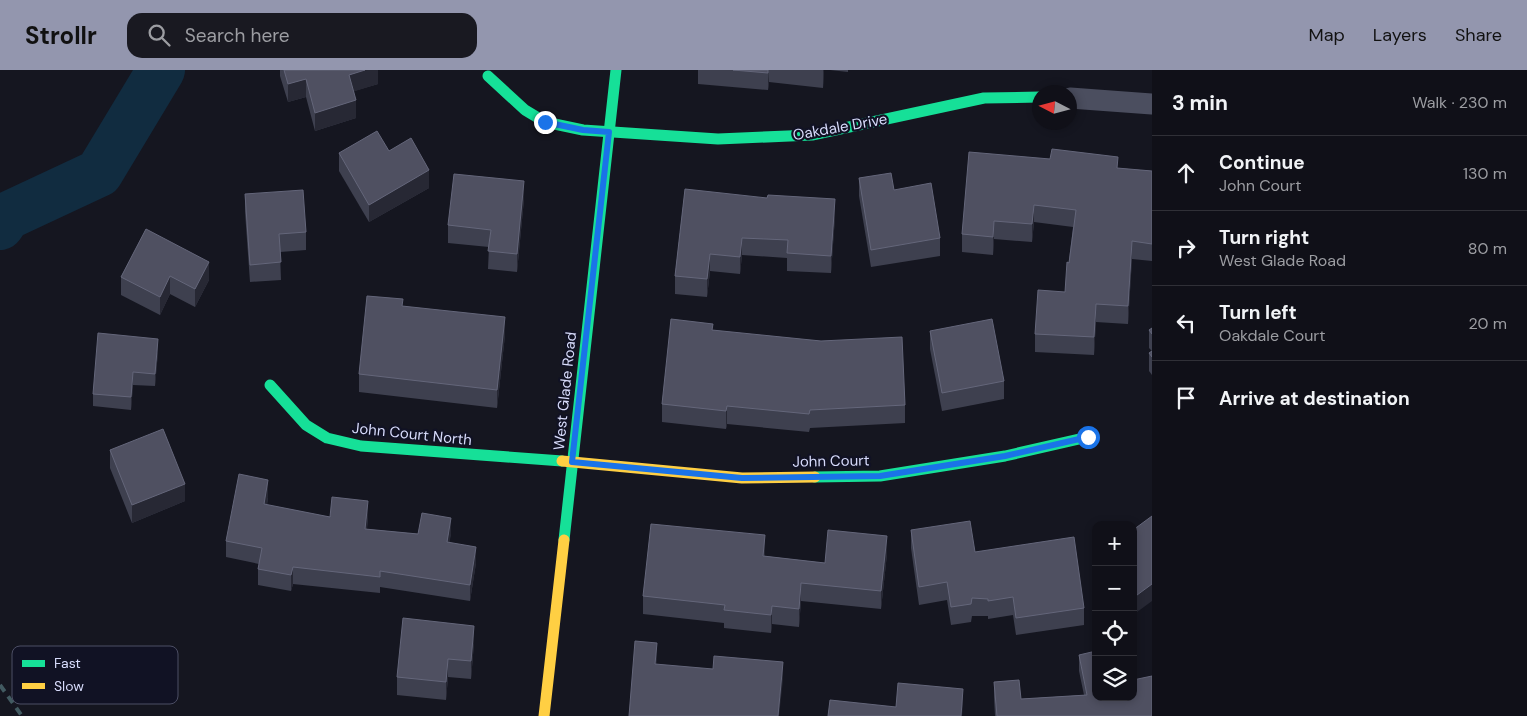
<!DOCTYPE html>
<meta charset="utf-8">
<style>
body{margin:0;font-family:"DM Sans",sans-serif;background:#191921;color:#f1f3f6}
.controls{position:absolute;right:15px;bottom:15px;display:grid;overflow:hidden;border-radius:10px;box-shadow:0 2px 8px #0003}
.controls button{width:45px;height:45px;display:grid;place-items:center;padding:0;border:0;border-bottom:1px solid #303037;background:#101018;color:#f1f3f6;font:25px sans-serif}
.compass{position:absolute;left:1032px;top:15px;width:45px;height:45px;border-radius:50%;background:#101018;box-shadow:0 2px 8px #0003;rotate:276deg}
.stop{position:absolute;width:15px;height:15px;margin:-11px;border:4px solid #1a73e8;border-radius:50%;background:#fff}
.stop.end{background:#1a73e8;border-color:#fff;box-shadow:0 1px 5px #0008}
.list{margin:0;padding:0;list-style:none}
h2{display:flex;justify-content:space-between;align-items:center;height:65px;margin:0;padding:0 20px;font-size:21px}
h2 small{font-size:16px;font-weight:400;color:#9c9da2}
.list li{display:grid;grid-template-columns:32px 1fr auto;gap:15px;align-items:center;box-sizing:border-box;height:75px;padding:0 20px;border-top:1px solid #303037}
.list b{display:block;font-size:19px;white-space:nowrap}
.list p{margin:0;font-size:16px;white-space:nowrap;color:#9c9da2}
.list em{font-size:16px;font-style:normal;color:#9c9da2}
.icon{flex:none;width:28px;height:28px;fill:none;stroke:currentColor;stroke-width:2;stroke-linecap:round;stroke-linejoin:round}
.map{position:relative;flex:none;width:1152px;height:646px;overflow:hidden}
header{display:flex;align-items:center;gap:30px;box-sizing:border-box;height:70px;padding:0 25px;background:#9396ae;color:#111}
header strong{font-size:24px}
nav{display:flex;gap:28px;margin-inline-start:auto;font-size:18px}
.search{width:350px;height:45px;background:#191921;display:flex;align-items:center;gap:12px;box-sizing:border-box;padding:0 18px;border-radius:15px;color:#9c9da2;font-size:19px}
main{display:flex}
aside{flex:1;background:#101018}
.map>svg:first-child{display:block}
</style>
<header>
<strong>Strollr</strong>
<div class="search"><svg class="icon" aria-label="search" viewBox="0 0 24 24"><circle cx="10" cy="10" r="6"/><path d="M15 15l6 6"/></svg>Search here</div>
<nav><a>Map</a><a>Layers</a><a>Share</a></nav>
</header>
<main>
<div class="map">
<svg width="1152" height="646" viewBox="0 0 1152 646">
<rect width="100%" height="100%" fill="#151620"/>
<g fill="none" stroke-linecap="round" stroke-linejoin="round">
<!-- river -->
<path stroke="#112c40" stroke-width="48" d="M0,156L7,146L99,103L161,0"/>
<!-- street -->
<path stroke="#4b4e5f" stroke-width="21" d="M1070,28L1152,34"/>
<!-- fast -->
<g stroke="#16e098" stroke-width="11">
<path d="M488,6L525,40L545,52L583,60L718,69L812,65L984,28L1040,27"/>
<path d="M270,315L306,355L327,368L361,376L562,391"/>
<path d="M815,407L880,406L1005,386L1088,367"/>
<path d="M564,470L616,0"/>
</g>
<!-- slow -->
<g stroke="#ffcf43" stroke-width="11">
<path d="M562,391L742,408L815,407"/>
<path d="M544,646L564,470"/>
</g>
<!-- rail -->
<path stroke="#425a61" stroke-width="4" stroke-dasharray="8 6" stroke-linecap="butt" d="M0,615L22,646"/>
</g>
<!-- wall -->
<g fill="#3e404f">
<path d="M280,0H378V14L354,21L356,48L315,61L306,27L288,32L280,6Z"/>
<path d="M698,0H824L823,18L769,12L768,20L698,14Z"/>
<path d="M830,0H848V2Z"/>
<path d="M389,81L429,118L369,152L339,101V83Z"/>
<path d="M1118,98L1152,101V191L1132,189L1128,254L1096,252L1094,285L1035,282V264L1065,222L1073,157L1034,152L1032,172L994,169L993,185L962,182V164Z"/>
<path d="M859,108L894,120L940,168V186L871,197L859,126Z"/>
<path d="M685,119L835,147L831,203L787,201V188L742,185L740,204L710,201L707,227L675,224V206Z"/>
<path d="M245,124L306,162V180L280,182L281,210L250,212L245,142Z"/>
<path d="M524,129L517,202L488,199L489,177L448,173V155Z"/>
<path d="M146,159L209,210L195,237L170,224L160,245L121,225V207Z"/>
<path d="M403,236L505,265L497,338L359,322V304Z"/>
<path d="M1152,258V305L1149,301V283L1152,281L1149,278V260Z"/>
<path d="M713,260L905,335V353L810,358L809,362L727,354L726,359L662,352V334Z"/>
<path d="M930,261L1004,311V329L942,341L930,279Z"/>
<path d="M158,282L155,316L133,315L131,340L93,336V324Z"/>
<path d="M110,380L185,431L132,453L110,398Z"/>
<path d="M268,427L267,435L330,447H368L367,459L418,464H451L449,472L476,493L470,531L380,517V523L293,514L291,521L258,515V499L259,494L226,487V471Z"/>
<path d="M911,460L975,482L1084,538V555L1016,565L1013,545L988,549V546H972L971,552L951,555L947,530L919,535L911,478Z"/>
<path d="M765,483V486L825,493L887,484L881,539L801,531L799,557L772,554L771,563L724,558V553L643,544V526Z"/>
<path d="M474,573L471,609L448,607L446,630L397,625V607Z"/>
<path d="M1079,585L1152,646H995L994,628V612L1021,629L1084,625L1079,601Z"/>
</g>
<!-- shaded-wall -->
<g fill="#272834">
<path d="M365,0H378V14L349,23V5Z"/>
<path d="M768,0L769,12L768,20Z"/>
<path d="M823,0H824L823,18Z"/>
<path d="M306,9V27L288,32V14Z"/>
<path d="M356,30V48L315,61V43Z"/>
<path d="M429,100V118L369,152V135Z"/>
<path d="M524,111V129L517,202V184Z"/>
<path d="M835,129V147L831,203V186Z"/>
<path d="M1034,135V152L1032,172V154Z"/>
<path d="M994,151V169L993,185V167Z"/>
<path d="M742,168V185L740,204V187Z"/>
<path d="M1132,171V189L1128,254V236Z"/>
<path d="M710,184V201L707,227V209Z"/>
<path d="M209,192V210L195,237V219Z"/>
<path d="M170,206V224L160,245V227Z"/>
<path d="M1096,234V252L1094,285V267Z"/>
<path d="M505,247V265L497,338V320Z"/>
<path d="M158,269V282L155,316V304Z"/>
<path d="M133,302V315L131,340V327Z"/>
<path d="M727,336V354L726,359V341Z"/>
<path d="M268,410V427L264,451V434Z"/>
<path d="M185,414V431L132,453V435Z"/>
<path d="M368,431V447L365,475V459Z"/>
<path d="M451,448V464L447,488V472Z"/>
<path d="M765,465V483L763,504V486Z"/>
<path d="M887,466V484L881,539V521Z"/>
<path d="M476,477V493L470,531V515Z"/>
<path d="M293,497V514L291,521V505Z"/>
<path d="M801,513V531L799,557V539Z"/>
<path d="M1152,514V531L1133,545V528Z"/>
<path d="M772,536V554L771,563V545Z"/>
<path d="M474,556V573L471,609V591Z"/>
<path d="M657,573V590L655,612V594Z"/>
<path d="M448,589V607L446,630V612Z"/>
<path d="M783,592V610L779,646H778Z"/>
<path d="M963,619V635L962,646H961Z"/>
</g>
<!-- building -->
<g fill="#4f5061" stroke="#64667a">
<path d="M284,0H365L349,5L356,30L315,43L306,9L288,14Z"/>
<path d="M733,0H768V3Z"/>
<path d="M377,61L389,81L411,68L429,100L369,135L339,83Z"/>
<path d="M1052,79L1118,87L1117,98L1152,101V174L1132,171L1128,236L1096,234L1094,267L1035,264L1038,220L1065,222L1067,192L1069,193L1076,140L1034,135L1032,154L994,151L993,167L962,164L969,82L1050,89Z"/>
<path d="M891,103L894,120L931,113L940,168L871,180L859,108Z"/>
<path d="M454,104L524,111L517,184L488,181L491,160L448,155Z"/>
<path d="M685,119L767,128L768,125L835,129L831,186L787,183L788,170L742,168L740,187L710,184L707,209L675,206Z"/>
<path d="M303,120L306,162L279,164L281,192L250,195L245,124Z"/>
<path d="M146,159L209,192L195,219L170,206L160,227L121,207Z"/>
<path d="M367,226L403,229L402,236L505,247L497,320L359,304Z"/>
<path d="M671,249L713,254L712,260L821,271L902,267L905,335L810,340L809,344L727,336L726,341L662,334Z"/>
<path d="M992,249L1004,311L942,323L930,261Z"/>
<path d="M1152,258V264L1149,260Z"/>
<path d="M98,263L158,269L155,304L133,302L131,327L93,324Z"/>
<path d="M1152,281V287L1149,283Z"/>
<path d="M163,359L185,414L132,435L110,380Z"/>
<path d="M239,404L268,410L264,434L330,447L332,427L368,431L365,459L418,464L422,443L451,448L447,472L476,477L470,515L380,501V507L293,497L291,505L258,499L262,478L226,471Z"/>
<path d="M1152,446V514L1133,528V460Z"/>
<path d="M970,451L975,482L1074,467L1084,538L1016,548L1013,527L988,531V529L972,528L971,534L951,537L947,512L919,517L911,460Z"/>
<path d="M651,454L765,465L763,486L825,493L828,460L887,466L881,521L801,513L799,539L772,536L771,545L724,540L725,535L643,526Z"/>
<path d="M403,548L474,556L471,591L448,589L446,612L397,607Z"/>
<path d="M635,571L657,573L655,594L713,599L714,586L783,592L778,646H629Z"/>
<path d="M1096,581V627H1133V610L1152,606V646H997L994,612L1019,610L1021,629L1087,625L1079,585Z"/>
<path d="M898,613L963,619L961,646H828L830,630L896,637Z"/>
</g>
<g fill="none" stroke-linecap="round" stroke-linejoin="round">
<!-- route -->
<path stroke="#1a73e8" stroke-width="6" d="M545,52L583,60L609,62L572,392L742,408L880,406L1005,386L1088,367"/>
</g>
<g text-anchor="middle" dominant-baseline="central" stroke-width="4.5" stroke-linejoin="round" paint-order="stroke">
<!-- street labels -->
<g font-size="15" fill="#d7dbfb" stroke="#111224">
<text transform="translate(840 57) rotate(-10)">Oakdale Drive</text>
<text transform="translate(565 321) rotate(-84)">West Glade Road</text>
<text transform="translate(412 364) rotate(6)">John Court North</text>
<text transform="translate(831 391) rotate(-1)">John Court</text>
</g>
</g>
<!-- legend -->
<rect x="12" y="576" width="166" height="58" rx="8" fill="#111224" stroke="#4c4e64" stroke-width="1"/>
<rect x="22" y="590" width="23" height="7" fill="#16e098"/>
<rect x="22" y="613" width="23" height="6" fill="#ffcf43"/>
<g font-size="14" fill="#d7dbfb">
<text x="54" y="598">Fast</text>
<text x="54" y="621">Slow</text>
</g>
</svg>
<div class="controls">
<button>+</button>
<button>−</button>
<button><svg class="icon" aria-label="locate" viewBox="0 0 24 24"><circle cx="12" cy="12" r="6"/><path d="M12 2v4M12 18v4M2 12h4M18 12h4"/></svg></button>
<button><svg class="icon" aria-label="layers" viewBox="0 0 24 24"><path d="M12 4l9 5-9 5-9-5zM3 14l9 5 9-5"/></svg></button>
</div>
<svg class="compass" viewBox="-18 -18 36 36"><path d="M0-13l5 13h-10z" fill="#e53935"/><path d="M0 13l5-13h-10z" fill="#9c9da2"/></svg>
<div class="stop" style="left:1088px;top:367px"></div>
<div class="stop end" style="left:545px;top:52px"></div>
</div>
<aside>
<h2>3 min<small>Walk · 230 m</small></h2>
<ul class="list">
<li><svg class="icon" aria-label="ahead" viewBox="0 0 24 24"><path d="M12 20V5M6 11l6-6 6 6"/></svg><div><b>Continue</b><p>John Court</p></div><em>130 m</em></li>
<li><svg class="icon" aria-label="right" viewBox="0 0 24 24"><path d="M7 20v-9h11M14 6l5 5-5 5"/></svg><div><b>Turn right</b><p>West Glade Road</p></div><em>80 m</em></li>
<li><svg class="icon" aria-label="left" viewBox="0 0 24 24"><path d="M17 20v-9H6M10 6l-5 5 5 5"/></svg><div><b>Turn left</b><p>Oakdale Court</p></div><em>20 m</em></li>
<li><svg class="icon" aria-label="arrive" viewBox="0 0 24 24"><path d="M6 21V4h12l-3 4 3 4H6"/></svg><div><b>Arrive at destination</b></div></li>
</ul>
</aside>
</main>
